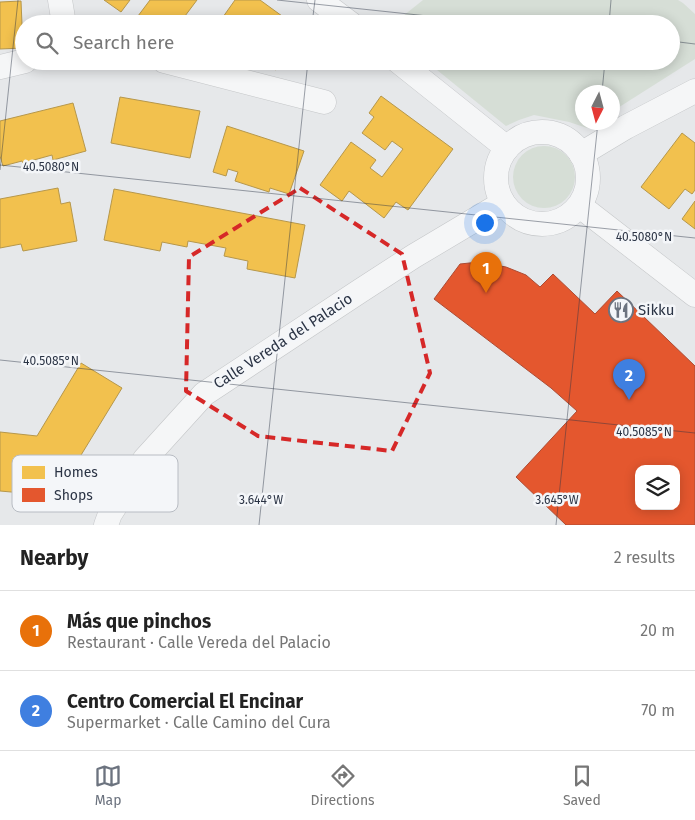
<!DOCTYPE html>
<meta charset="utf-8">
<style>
body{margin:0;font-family:"Fira Sans",sans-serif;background:#f2f2f2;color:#222}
.controls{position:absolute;right:15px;bottom:15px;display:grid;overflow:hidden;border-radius:10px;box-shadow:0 2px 12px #0003}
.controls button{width:45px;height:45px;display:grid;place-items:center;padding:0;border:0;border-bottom:1px solid #e0e0e0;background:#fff;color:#222;font:25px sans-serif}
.compass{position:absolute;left:575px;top:85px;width:45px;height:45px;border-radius:50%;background:#fff;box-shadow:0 2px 12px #0003;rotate:186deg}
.you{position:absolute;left:484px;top:222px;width:18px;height:18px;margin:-12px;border:4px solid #fff;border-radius:50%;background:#1a73e8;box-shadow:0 0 0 8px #1a73e833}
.badge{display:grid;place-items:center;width:32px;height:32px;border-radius:50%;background:#6c737f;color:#fff;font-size:16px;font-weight:700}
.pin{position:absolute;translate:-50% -41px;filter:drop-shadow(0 1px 2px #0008)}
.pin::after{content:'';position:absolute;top:26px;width:18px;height:15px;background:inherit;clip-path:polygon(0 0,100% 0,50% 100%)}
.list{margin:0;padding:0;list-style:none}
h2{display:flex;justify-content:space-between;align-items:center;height:65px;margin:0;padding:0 20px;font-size:21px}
h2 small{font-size:16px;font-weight:400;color:#767676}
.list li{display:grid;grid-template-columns:32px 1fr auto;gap:15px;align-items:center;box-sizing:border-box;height:80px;padding:0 20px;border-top:1px solid #e0e0e0}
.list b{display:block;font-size:19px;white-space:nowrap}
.list p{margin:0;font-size:16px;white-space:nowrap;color:#767676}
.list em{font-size:16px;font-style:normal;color:#767676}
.icon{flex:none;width:28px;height:28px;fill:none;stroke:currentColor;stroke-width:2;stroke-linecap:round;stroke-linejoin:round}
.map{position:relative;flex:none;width:695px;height:525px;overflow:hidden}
.search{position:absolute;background:#fff;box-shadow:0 2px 12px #0003;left:15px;right:15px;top:15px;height:55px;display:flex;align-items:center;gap:12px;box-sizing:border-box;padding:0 18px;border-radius:28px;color:#767676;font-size:19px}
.sheet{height:225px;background:#fff}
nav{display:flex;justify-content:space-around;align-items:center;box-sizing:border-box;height:70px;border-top:1px solid #e0e0e0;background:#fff;font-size:14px;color:#767676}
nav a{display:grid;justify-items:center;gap:2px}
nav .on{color:#6c737f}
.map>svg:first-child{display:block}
</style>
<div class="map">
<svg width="695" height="525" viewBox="0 0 695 525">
<rect width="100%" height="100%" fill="#e6e8ea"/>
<!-- green -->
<g fill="#d6ded6">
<path d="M423,0H678L683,3L695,14V59L613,111L612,92H582V122L595,123L587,128L569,122L534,115L519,120L506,126L426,61H671V24H393Z"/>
<circle cx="544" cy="177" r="31"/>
</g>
<!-- homes -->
<g fill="#f2c14e" stroke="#b6974b">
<path d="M104,0H130L121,12Z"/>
<path d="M150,0H197L179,24H140L135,20Z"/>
<path d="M235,0H260L293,24H218Z"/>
<path d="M21,1L23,48L0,49V2Z"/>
<path d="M263,61H282L276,70Z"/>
<path d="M381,96L453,149L408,210L396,202L384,218L349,191L342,201L320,185L351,142L376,160L370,168L382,177L403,149L392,141L385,150L362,133L374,117L369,113Z"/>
<path d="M120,97L200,111L190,158L111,143Z"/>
<path d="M73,103L86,151L53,160L52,155L23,163L22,161L3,166L0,156V121Z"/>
<path d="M227,126L304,151L289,194L270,188L269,192L235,181L238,172L228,169L226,176L213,172Z"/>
<path d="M682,133L695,143V190L692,194L685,189L669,209L641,187Z"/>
<path d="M58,188L61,204L70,202L77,241L23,251L21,244L0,248V199Z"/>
<path d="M114,189L305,225L295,278L247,269L248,261L224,256L226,248L188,241L187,247L162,242L160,251L104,240Z"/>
<path d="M695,201V229L682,219Z"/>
<path d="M81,363L122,388L56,496L0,491V432L37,436Z"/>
</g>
<!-- shops -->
<path fill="#e4572e" stroke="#ac4c35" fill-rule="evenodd" d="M479,262L506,267L526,275L540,287L553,274L595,314L617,291L695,366V525H566L516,477L577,411L551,388L434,299L460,264ZM639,469H676V506H639Z"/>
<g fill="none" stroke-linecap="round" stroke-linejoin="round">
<defs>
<g id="minor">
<path d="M60,0L64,24"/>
<path d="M319,0L351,24"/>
<path d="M164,61L324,102"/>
<path d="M398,61L507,148"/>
<path d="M0,67L25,61"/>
<circle cx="542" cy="178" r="46"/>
<path d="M581,154L626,127L695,91"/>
<path d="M580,206L695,295"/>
<path d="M106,525L110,514L145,459L204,394L360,291L414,256L503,203"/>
</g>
</defs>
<!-- minor casing -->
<use href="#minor" stroke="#c4c6c8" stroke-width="25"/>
<!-- minor -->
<use href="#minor" stroke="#f5f6f7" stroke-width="24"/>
</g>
<!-- marked area -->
<path fill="none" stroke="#d62828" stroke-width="4" stroke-dasharray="10 6" stroke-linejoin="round" d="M300,188L402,254L430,373L392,451L258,436L186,391L189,257Z"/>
<!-- ticks -->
<path fill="none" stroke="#2b3445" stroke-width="1" stroke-opacity="0.45" d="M277,0L503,24M312,24L315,0M609,24L611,0M671,41L695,44M602,92L605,61M0,165L695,238M0,170L18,0M0,360L695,433M259,525L308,61M556,525L598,122"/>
<!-- icons -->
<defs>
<symbol id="restaurant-ring" viewBox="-11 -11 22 22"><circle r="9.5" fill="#f4f6f9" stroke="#6c737f" stroke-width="1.5"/><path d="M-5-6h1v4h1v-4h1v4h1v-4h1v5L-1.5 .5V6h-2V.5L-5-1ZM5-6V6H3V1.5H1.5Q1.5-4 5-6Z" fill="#6c737f"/></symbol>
</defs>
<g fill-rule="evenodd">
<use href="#restaurant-ring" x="607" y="296" width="28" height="28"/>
</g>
<g text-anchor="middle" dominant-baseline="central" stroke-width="5" stroke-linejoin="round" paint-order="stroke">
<!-- poi labels -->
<g font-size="15" fill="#2b3445" stroke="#f4f6f9" text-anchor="start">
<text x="638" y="310">Sikku</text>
</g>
<!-- street labels -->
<g font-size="15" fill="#2b3445" stroke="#f4f6f9">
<text transform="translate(283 341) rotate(-33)">Calle Vereda del Palacio</text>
</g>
</g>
<!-- legend -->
<rect x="12" y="455" width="166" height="57" rx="8" fill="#f4f6f9" stroke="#b8bcc3" stroke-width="1"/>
<rect x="22" y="466" width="23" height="13" fill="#f2c14e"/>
<rect x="22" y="488" width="23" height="14" fill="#e4572e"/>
<g font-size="14" fill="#2b3445">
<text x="54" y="477">Homes</text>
<text x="54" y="500">Shops</text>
</g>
<g font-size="12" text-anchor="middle" fill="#2b3445" stroke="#f4f6f9" stroke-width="5" stroke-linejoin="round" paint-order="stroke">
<text x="51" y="171">40.5080°N</text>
<text x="644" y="241">40.5080°N</text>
<text x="51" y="365">40.5085°N</text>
<text x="644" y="436">40.5085°N</text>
<text x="261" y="504">3.644°W</text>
<text x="557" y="504">3.645°W</text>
</g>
</svg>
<div class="controls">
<button><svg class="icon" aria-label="layers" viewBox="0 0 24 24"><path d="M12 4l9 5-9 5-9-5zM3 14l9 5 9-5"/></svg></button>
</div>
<svg class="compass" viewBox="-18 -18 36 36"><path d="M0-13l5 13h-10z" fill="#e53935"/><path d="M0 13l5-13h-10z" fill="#767676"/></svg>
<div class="you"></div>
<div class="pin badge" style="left:486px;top:293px;background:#e8710a">1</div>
<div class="pin badge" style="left:629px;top:400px;background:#3f7fe0">2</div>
<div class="search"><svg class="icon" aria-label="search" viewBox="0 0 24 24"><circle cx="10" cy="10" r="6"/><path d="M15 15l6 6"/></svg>Search here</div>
</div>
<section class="sheet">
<h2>Nearby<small>2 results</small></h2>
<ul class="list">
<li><span class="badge" style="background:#e8710a">1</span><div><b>Más que pinchos</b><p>Restaurant · Calle Vereda del Palacio</p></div><em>20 m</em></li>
<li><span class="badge" style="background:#3f7fe0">2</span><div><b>Centro Comercial El Encinar</b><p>Supermarket · Calle Camino del Cura</p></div><em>70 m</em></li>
</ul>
</section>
<nav>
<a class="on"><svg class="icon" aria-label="map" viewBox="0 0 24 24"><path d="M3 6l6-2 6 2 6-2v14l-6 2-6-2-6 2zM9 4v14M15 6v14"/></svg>Map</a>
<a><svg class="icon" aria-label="directions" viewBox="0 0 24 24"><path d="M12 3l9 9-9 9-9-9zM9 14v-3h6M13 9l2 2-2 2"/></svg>Directions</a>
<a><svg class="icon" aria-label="saved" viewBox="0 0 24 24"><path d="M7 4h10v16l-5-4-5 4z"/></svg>Saved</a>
</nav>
